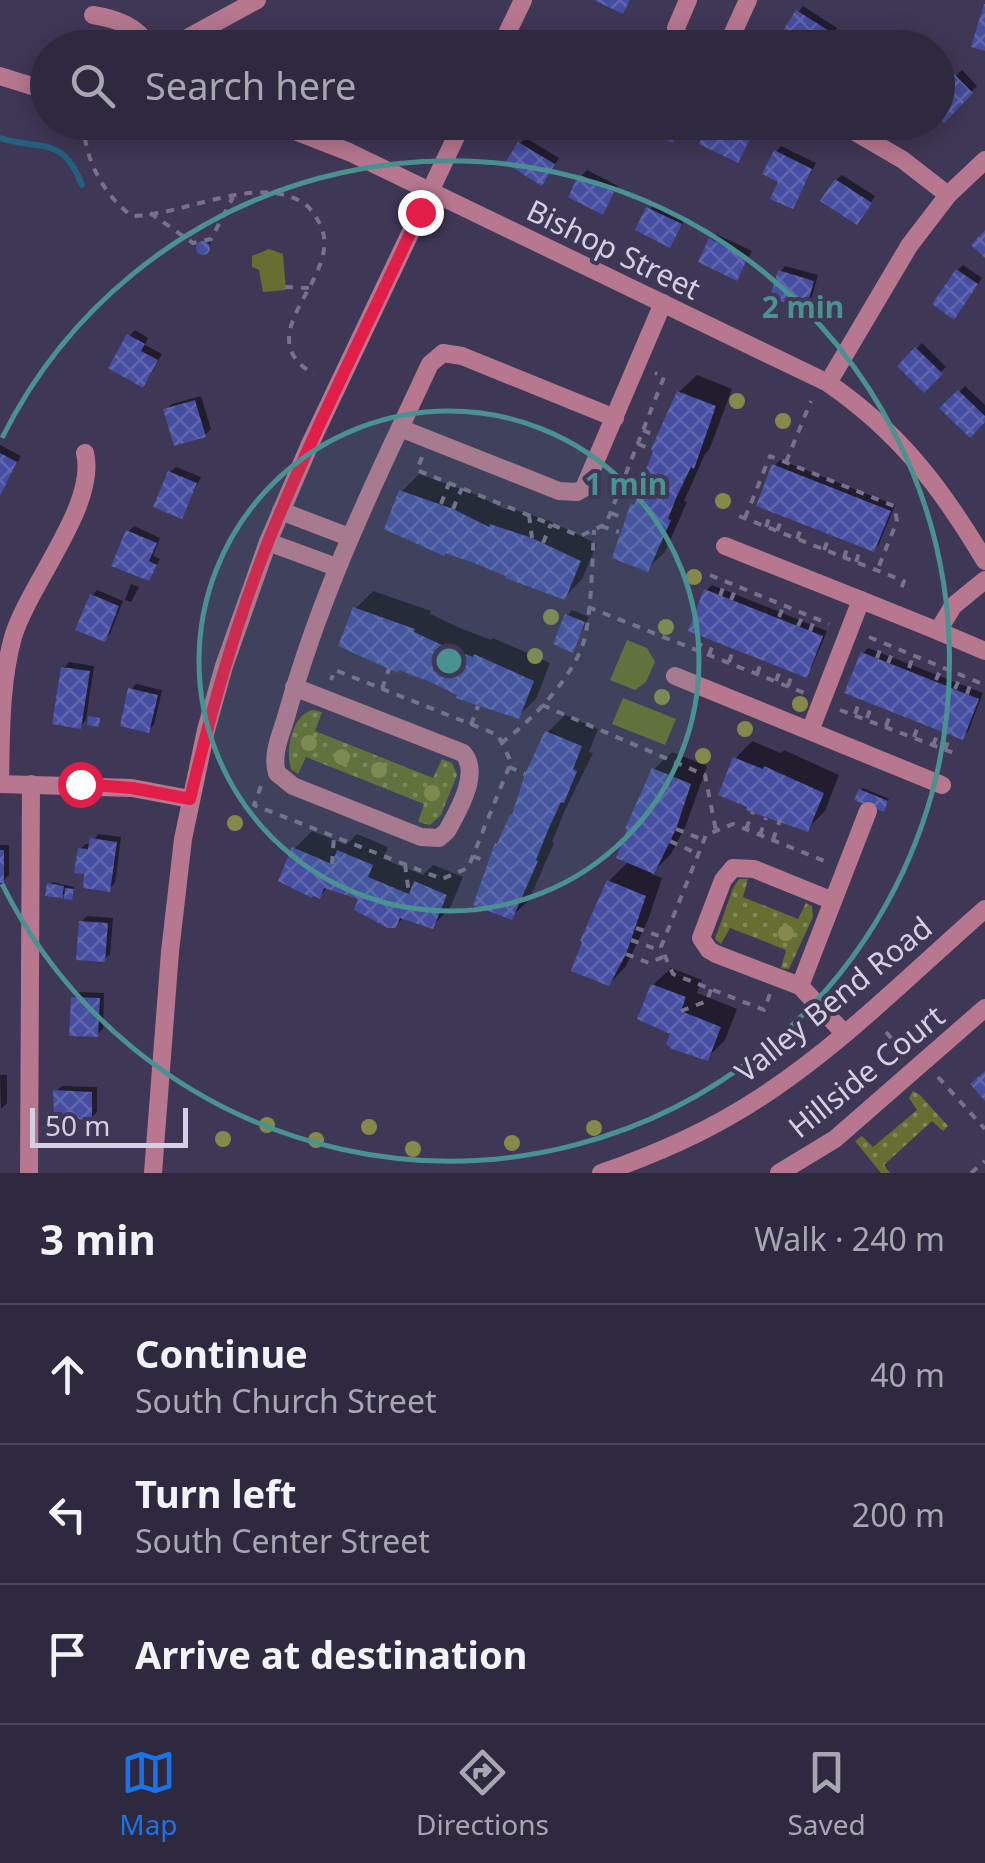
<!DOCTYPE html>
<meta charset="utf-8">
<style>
body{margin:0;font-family:"Noto Sans",sans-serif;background:#3b354b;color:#f1f3f6}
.scale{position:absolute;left:30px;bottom:25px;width:158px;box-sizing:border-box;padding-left:10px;border:5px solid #d4d0e3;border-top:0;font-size:28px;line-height:35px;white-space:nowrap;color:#d4d0e3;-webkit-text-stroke:8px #3f3756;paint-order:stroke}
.stop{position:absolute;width:30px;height:30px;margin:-22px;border:8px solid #e11d48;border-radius:50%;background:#fff}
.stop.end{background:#e11d48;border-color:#fff;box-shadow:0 2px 10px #0008}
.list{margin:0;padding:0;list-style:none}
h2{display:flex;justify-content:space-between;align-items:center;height:130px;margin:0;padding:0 40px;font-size:42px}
h2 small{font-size:32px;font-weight:400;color:#a7a6b1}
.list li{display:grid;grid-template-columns:65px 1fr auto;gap:30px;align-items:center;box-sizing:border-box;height:140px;padding:0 40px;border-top:2px solid #4a4559}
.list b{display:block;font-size:38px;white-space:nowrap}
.list p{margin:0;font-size:32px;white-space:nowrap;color:#a7a6b1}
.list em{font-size:32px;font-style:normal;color:#a7a6b1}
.icon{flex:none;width:55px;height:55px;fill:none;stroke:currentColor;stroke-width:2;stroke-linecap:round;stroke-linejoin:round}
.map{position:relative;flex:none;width:985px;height:1173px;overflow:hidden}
.search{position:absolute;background:#2f2940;box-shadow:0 5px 25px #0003;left:30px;right:30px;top:30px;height:110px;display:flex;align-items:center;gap:25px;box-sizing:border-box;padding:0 35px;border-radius:55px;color:#a7a6b1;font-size:38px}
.sheet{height:550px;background:#2f2940}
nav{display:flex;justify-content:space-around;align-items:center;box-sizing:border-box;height:140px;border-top:2px solid #4a4559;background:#2f2940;font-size:28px;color:#a7a6b1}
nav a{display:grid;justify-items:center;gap:5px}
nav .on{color:#1a73e8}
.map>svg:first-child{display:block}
</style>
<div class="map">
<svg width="985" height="1173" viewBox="0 0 985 1173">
<defs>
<pattern id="grass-dots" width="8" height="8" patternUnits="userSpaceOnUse" patternTransform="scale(2.5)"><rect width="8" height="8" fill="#666e31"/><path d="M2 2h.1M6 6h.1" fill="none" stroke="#828859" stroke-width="1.8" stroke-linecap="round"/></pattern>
<pattern id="building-cross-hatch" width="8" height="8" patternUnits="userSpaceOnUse" patternTransform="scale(2.5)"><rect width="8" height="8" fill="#454ea0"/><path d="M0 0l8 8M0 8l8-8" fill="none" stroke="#5f66ad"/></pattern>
</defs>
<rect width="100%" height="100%" fill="#3f3756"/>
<!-- grass -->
<g fill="url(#grass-dots)">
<path d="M313,710L322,712L315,731L433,778L442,759L452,763L457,775L441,815L430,825L418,822L424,804L306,757L298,774L291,769C285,751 292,714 313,710Z"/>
<path d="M739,879H748L743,897L798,919L806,903L812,906L813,917L789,969L781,968L786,950L730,928L721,944L715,939L733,888Z"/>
<path d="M913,1091L920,1095L948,1126L943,1131L932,1121L884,1165L890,1173H881L855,1141L862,1136L873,1147L917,1110L909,1098Z"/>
</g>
<!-- park -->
<g fill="#666e31">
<path d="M269,249L283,254L286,290L263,292L259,270L252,267V256Z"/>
<path d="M627,640L647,648L655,662L646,682L635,690L610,680Z"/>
<path d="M623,698L676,719L665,745L612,724Z"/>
</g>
<!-- shadow -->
<g fill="#0007">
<path d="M803,6L837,28L824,48L785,31Z"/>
<path d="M864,37L888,48H856Z"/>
<path d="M962,70L977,86L944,119L938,113V94Z"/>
<path d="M713,122H731L753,133L738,160L703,143Z"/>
<path d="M526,138L559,158L547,177L520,143Z"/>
<path d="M781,146L816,163L793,206L781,181L776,152Z"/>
<path d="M587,170L618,186L602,212L581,176Z"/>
<path d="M842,175L875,196L862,217L836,180Z"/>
<path d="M654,203L686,218L670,245L638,229Z"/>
<path d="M716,234L752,251L737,278L711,240Z"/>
<path d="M202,242H211L208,250H199Z"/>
<path d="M963,265L982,278L959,311L957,270Z"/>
<path d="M785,266L818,275L811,300L806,306L780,272Z"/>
<path d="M135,330L148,338L145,345L162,354L148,379L129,336Z"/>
<path d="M922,343L946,367L924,389L900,366Z"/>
<path d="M697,375L732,389L710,448L705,454L684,501L687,502L665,552L647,569L633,505L639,499L679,392Z"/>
<path d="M965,386L985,405V419L943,408Z"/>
<path d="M201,396L211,429L205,435L166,410L172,404Z"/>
<path d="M0,445L21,456L0,493Z"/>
<path d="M780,460L895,505L879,544L874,549L774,466Z"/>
<path d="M176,467L201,477L181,516L170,472Z"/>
<path d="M419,474L472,493L507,510L509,508L550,521L597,544L582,579L565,597L401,492Z"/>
<path d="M134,526L160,538L153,556L160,559L149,578L128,532Z"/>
<path d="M131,584L139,587L131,602L125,600Z"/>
<path d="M712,585L827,631L811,669L806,675L706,591Z"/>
<path d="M97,590L123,601L110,634L104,639L92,596Z"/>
<path d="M373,591L431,611L430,614L460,628L491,640L493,638L550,663L536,699L518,716L355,609Z"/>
<path d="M572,610L589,617L572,650L567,616Z"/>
<path d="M868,648L983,693L968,732L962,737L863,653Z"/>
<path d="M69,662L94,666L86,720L80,726L64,668Z"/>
<path d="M136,684L162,690L154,725L148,730L131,690Z"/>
<path d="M565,715L598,729L589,752L593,753L565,810L552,842L554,843L529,900L511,917L502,839L547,733Z"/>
<path d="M752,741L781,753L784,750L839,775L825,811L807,829L735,759Z"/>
<path d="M672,752L707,766L686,825L671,854L651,874L662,878L648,920L626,966L609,984V881L629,861L654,769Z"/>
<path d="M863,788L889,799L885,807L861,790Z"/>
<path d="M312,831L346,845L357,834L388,847L383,859L423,875L433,865L463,877L450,908L432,926L404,917L395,926L361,898L328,887L320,896L294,849Z"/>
<path d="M98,834L121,837L115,883L109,889L87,872L80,849L86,844H91Z"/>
<path d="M0,845H9V875L3,881H0Z"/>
<path d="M52,882L74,887L73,895L48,894Z"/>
<path d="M87,916L113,918L110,954L104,959L81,922Z"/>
<path d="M671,968L702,980L697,993L737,1009L725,1040L707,1058L673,1033L653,985Z"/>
<path d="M79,992L104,993L103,1029L97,1035L73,998Z"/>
<path d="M0,1075H7V1103L1,1109Z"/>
<path d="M62,1086L97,1087V1112L91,1118L56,1091Z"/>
</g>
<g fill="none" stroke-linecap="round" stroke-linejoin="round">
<!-- stream -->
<path stroke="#25607f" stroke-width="6" d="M0,138C43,151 62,135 82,185"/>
</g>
<!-- building -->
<g fill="url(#building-cross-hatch)">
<path d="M594,0H630L623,14Z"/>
<path d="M984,4H985V51L971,47Z"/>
<path d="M796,10L834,34L825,48H806L782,32Z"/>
<path d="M954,74L973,93L944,123L938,116V91Z"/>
<path d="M654,122H682L673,143L658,136L662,127Z"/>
<path d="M710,122L750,139L738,163L699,144Z"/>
<path d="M518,142L555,164L542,186L505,163Z"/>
<path d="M774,150L812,169L793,209L770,199L778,182L762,174Z"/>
<path d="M579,174L614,192L603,215L568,197Z"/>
<path d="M835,179L872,203L857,225L820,201Z"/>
<path d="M646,207L682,224L670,248L635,230Z"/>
<path d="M985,230V258L971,245Z"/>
<path d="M709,238L748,257L737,281L698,262Z"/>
<circle cx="203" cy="248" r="7"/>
<path d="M956,269L978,284L954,320L932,304Z"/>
<path d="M778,270L814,281L806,309L770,298Z"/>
<path d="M127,334L145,344L141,351L158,360L143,388L108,368Z"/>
<path d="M915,347L943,374L924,393L897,366Z"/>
<path d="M958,390L985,416V422L970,438L939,408Z"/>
<path d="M677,391L716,406L694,469L691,467L677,496L668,519L671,520L648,572L612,558L631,503L634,505L643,482L641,481L653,452L651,449Z"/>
<path d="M195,400L206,437L174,446L163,409Z"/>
<path d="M0,453L17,462L0,496Z"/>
<path d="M772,464L891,511L874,552L756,506Z"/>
<path d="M168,471L197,483L182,519L153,507Z"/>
<path d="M399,490L453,509L489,527L490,524L532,538L581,561L565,600L505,578L506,576L474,563L445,553L444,556L384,529Z"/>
<path d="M126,530L157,543L149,561L157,565L149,581L111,566Z"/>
<path d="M704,589L823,636L807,678L688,631Z"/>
<path d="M90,594L119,606L105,642L75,630Z"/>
<path d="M353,607L415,629L414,632L442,645L473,657L474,654L534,681L519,719L456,698L457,695L428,681L399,670L398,673L338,646Z"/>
<path d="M565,614L585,622L573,653L553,644Z"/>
<path d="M861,652L979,699L963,740L844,693Z"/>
<path d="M61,667L90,671L81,729L52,724Z"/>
<path d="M128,688L158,695L149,733L120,726Z"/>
<path d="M88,716L100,718L99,727L87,725Z"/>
<path d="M545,731L582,746L573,769L577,771L564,803L561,802L548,830L536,860L538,861L512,920L473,905L495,843L497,844L510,814L512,815L525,774Z"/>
<path d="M733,757L763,769L764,766L824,793L808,832L746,810L747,807L718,795Z"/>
<path d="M652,768L691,784L676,829L654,874L616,858L627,830L625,829Z"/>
<path d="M859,789L888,801L884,812L854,800Z"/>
<path d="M90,838L117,842L110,892L83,888L84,874L74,873L78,848L88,849Z"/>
<path d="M292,847L332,864L337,850L373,865L368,877L409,894L414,881L447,895L433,929L400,918L396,928H388L354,910L358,899L324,888L320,899L314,896L312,898L278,881Z"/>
<rect x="0" y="850" width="4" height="33"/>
<path d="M607,880L646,896L626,954L609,986L571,971L582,942L580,941Z"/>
<path d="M47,883L64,886L62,898L45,896Z"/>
<path d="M65,888L74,889L72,900L64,899Z"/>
<path d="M79,921L108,923L105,962L76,960Z"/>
<path d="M651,984L686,997L681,1011L721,1027L708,1061L672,1049L666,1044L670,1034L637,1019Z"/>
<path d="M71,997L100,998L98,1037L69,1036Z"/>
<path d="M985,1071V1101L970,1084Z"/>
<path d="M53,1090L92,1092V1120L54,1118Z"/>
</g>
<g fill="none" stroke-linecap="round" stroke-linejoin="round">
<!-- path -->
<g stroke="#77718b" stroke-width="4" stroke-dasharray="8 8" stroke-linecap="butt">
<path d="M84,122C83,157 104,196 132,216C181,216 254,175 300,201C309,205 315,215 320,224C346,277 244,334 314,374"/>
<path d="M150,213L193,243L211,239L233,197"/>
<path d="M285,287L309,288"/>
<path d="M643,430L656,436"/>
<path d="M638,444L651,449"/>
<path d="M422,457L417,470L580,536L606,524L664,377L655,373"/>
<path d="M786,462L811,401"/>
<path d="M441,504L449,483"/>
<path d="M453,509L462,488"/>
<path d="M611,513L625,519"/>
<path d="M529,515L532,538"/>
<path d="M739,516L904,581L900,592"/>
<path d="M745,518L770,456L894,506L897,521L877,571"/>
<path d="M601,526L619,532"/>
<path d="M766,527L771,512"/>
<path d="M777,531L783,516"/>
<path d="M797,539L802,526"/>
<path d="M543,543L551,524"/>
<path d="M824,550L829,537"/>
<path d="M844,558L849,543"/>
<path d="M856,562L861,547"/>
<path d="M710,575L829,624"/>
<path d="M720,596L725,582"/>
<path d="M731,600L737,586"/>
<path d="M588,607L807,694"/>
<path d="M779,617L784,605"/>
<path d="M798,626L804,613"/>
<path d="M810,631L815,618"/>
<path d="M869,637L985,685"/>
<path d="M698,650L704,637"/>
<path d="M709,655L714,641"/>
<path d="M877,658L882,644"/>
<path d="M729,662L734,647"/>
<path d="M888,663L894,649"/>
<path d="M909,668L913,656"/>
<path d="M757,674L763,658"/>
<path d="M936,680L941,668"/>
<path d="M776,681L781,668"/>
<path d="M788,686L793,672"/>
<path d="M382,689L389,669"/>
<path d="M955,689L961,675"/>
<path d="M967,694L972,680"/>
<path d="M542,705L705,775L716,831"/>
<path d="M840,710L959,755"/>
<path d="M855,714L860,700"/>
<path d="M867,718L872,704"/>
<path d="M471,725L478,706"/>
<path d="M886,726L892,710"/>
<path d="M914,737L920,721"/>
<path d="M501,743C532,721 580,671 586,632C592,599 592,563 594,530"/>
<path d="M933,745L939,731"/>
<path d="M945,750L950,735"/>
<path d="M509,767L525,774"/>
<path d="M261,786L254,805L442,879L468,868L511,762L498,735L335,670L331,680"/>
<path d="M676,829L704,840"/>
<path d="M746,829L753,812"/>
<path d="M760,835L766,818"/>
<path d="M773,840L780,820"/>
<path d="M670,841L698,854"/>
<path d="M473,856L487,862"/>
<path d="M332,864L334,836"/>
<path d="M405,864L409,894"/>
<path d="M636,928L665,938"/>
<path d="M631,940L656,949L661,947"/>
<path d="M626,954L649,963L665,956"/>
<path d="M770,994L764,1010L673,974L661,947L704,840L706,835L733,824L827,862"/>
<path d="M681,1011L707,1001L711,989"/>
<path d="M886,1032L905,1055"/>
<path d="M938,1077L985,1129"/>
<path d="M971,1173L985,1161"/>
</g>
<!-- minor -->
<g stroke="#b6778f" stroke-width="18">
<path d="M93,15C117,19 138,26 150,48"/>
<path d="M169,48L257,0"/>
<path d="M500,48L523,0"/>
<path d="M682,48L676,28L688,0"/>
<path d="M726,48L748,0"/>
<path d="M0,76L48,91"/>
<path d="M250,122L290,129L349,152L828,383C899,432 941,487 985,561"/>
<path d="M838,122L903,160L948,195"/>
<path d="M828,383L909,246L948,195L985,160"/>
<path d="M400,428L430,364L443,353L462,356L615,418"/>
<path d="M281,511L349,537"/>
<path d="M268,542L336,567"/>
<path d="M725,546L861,600"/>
<path d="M938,631L985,651"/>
<path d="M675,676L942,785"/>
<path d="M294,687L463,753C481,773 458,811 447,831L439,838L421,837L293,786L277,773C271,754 282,732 287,714C315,614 356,521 400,428L559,491L577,492L584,488L663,303"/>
<path d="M810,731L861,600L938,631L953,606L985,580"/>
<path d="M0,784C1,735 0,685 13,637C29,584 98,504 85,453"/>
<path d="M0,784L132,788L190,799"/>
<path d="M833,901L754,869L733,868L723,880L701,938L709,950L716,954L800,986L844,1033"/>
<path d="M800,986L868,811"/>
<path d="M29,1173L31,784"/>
<path d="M153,1173L170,952L183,839L206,730L224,666L268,542L310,444L463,122"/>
<path d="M601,1173C657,1154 711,1130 761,1097C842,1044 912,973 985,909"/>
<path d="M779,1173L835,1139L985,1008"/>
</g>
</g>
<!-- trees -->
<g fill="#858a4a">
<circle cx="737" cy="401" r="8"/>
<circle cx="783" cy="421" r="8"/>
<circle cx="723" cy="501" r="8"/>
<circle cx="694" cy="577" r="8"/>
<circle cx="551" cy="617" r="8"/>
<circle cx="666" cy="627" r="8"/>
<circle cx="535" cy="656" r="8"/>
<circle cx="662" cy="697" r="8"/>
<circle cx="800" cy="704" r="8"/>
<circle cx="745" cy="729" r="8"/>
<circle cx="309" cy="743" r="8"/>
<circle cx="703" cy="756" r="8"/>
<circle cx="342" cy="757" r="8"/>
<circle cx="379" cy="770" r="8"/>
<circle cx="432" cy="793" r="8"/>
<circle cx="235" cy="823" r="8"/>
<circle cx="786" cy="933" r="8"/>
<circle cx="267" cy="1125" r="8"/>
<circle cx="369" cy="1127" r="8"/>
<circle cx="594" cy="1128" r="8"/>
<circle cx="223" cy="1139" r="8"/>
<circle cx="316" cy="1140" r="8"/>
<circle cx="512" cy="1143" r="8"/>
<circle cx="413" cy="1149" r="8"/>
</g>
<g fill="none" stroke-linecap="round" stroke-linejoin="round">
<!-- route -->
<path stroke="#e11d48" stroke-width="12" d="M80,784L132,788L190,799C211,710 236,622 270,537C315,427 370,321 420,212"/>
</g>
<!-- distance rings -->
<circle cx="449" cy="661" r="250" fill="#4a9191" fill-opacity=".12"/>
<g fill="none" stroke="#4a9191" stroke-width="5">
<circle cx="449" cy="661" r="250"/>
<path d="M2 438A500 500 0 1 1 2 884"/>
</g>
<g text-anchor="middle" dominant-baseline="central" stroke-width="8" stroke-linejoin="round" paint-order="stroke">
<!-- street labels -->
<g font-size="30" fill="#d4d0e3" stroke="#3f3756">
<text transform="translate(614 249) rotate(26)">Bishop Street</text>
<text transform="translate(833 999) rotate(-39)">Valley Bend Road</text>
<text transform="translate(866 1071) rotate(-39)">Hillside Court</text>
</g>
</g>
<circle cx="449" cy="661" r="15" fill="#4a9191" stroke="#3f3756" stroke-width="5"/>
<g font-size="30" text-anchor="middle" font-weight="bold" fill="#4a9191" stroke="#3f3756" stroke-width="8" stroke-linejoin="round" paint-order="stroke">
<text x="803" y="318">2 min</text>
<text x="626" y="495">1 min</text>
</g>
</svg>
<div class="scale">50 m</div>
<div class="stop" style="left:80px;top:784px"></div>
<div class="stop end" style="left:420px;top:212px"></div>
<div class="search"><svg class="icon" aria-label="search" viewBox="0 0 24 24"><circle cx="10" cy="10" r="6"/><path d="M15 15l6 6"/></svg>Search here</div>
</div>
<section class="sheet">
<h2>3 min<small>Walk · 240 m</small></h2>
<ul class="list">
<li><svg class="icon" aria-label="ahead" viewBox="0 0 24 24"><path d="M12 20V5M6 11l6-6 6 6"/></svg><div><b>Continue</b><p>South Church Street</p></div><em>40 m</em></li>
<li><svg class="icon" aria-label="left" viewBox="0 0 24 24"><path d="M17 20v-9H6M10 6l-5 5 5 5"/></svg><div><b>Turn left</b><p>South Center Street</p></div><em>200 m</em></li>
<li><svg class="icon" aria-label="arrive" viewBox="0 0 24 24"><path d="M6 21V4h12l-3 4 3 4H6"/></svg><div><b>Arrive at destination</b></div></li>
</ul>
</section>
<nav>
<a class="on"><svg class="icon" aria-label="map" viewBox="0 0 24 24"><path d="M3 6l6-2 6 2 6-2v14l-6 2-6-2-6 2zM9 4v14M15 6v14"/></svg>Map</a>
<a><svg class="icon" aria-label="directions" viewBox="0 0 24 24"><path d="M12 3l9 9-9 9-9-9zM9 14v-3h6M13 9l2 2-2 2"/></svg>Directions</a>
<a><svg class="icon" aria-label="saved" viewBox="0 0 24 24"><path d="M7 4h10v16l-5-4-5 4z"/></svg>Saved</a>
</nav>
